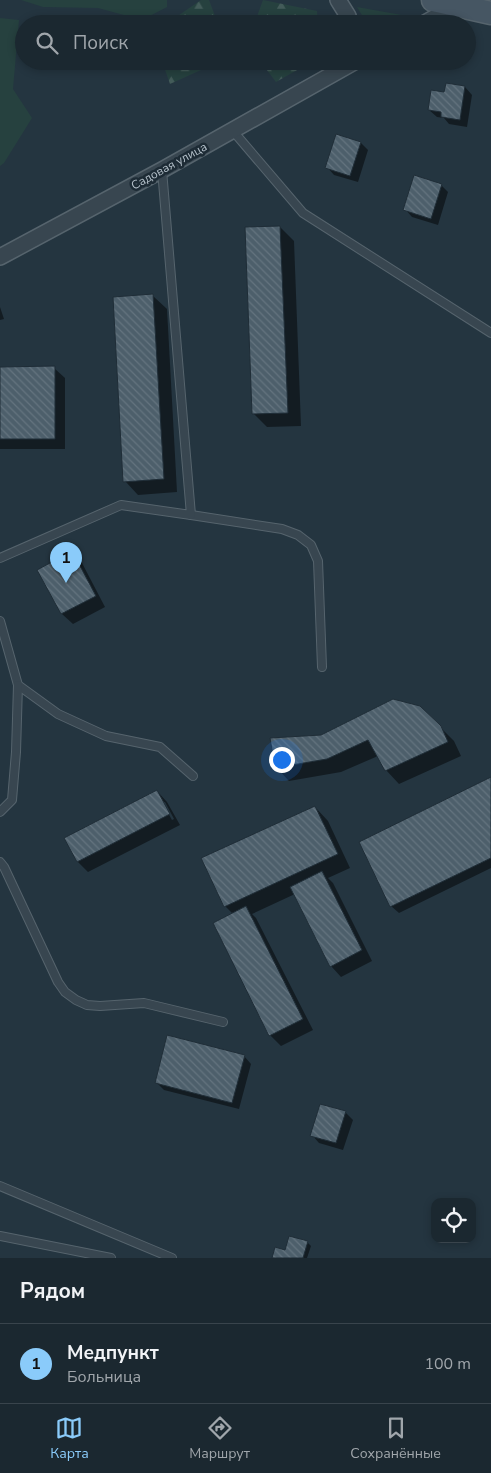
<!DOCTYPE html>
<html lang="ru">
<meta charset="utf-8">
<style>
body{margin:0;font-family:"Nunito Sans",sans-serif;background:#28343c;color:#f1f3f6}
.controls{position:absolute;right:15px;bottom:15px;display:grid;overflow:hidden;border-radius:10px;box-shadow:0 2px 8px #0003}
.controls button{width:45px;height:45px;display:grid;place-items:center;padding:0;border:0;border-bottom:1px solid #39444c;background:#1b2830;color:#f1f3f6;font:25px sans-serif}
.you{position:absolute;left:281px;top:759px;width:18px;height:18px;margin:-12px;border:4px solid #fff;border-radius:50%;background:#1a73e8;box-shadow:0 0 0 8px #1a73e833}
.badge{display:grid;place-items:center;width:32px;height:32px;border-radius:50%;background:#8acbfa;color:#111;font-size:16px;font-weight:700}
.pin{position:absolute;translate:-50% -41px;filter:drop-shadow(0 1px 2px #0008)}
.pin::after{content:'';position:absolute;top:26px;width:18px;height:15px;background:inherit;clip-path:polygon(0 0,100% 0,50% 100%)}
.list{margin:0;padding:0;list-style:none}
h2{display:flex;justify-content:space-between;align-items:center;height:65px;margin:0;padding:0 20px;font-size:21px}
h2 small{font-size:16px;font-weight:400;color:#a0a6ab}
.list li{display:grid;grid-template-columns:32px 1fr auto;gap:15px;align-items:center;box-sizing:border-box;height:80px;padding:0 20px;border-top:1px solid #39444c}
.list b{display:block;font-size:19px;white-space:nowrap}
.list p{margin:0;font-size:16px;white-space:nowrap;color:#a0a6ab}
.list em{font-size:16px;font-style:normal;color:#a0a6ab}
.icon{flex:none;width:28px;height:28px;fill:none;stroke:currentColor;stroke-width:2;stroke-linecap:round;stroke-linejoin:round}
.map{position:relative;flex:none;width:491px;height:1258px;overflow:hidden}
.search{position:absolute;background:#1b2830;box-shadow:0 2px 8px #0003;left:15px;right:15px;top:15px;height:55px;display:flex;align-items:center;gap:12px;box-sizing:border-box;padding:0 18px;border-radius:28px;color:#a0a6ab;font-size:19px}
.sheet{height:145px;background:#1b2830}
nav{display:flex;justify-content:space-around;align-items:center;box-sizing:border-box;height:70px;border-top:1px solid #39444c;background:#1b2830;font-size:14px;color:#a0a6ab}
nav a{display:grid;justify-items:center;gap:2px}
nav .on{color:#8acbfa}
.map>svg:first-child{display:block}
</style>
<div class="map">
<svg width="491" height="1258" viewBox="0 0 491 1258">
<defs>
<pattern id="forest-firs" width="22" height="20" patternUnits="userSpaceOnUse" patternTransform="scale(1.25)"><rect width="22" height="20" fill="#26413f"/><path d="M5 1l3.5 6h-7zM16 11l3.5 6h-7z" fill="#435b59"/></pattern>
<pattern id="building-back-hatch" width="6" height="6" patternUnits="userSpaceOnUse" patternTransform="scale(1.25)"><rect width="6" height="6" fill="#4d5f6b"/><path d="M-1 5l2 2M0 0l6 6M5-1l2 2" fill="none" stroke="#64747f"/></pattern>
</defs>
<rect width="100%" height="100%" fill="#243540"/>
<!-- grass -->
<g fill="#26413f">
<path d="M21,0H167V7L142,20L98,8L43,7Z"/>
<path d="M357,7L413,17L402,24H364L363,17Z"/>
<path d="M0,18L19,20L13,89L32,118L4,163L0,166Z"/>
</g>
<!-- forest -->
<g fill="url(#forest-firs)">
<path d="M201,0H209L218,24H166Z"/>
<path d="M263,0L317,11L318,24H246L255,22Z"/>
<path d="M162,61H221L170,84Z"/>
<path d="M260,61H308L306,65L276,82Z"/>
</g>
<!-- shadow -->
<g fill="#0007" fill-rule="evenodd">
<path d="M465,87L472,95L467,127L449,124L444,118L437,117L429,110L445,93Z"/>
<path d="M337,135L361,143L368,150L358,182L334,175L327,167Z"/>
<path d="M441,185L448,192L438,225L412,217L405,209Z"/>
<path d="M280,227L294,241L301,426L267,427L254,414Z"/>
<path d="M153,296L167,309L177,492L138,495L125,481Z"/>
<path d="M0,307L4,319L0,320Z"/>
<path d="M0,368H54L65,378V449H0Z"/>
<path d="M71,553L82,563L105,607L73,624L62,614L39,570Z"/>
<path d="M420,707L454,741L461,756L399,784L386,770L378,756L341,772L289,781L276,767L321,736Z"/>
<path d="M491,779V868L399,913L391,906Z"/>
<path d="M157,791L167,802L180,825L88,872L78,862L66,838ZM162,802H165L174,819L172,820Z"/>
<path d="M315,807L328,821L350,868L328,878L333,883L372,961L341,977L331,966L295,894L252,914L256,918L313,1030L281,1046L270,1035L233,914L225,906Z"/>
<path d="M244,1056L251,1064L239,1109L164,1090L156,1082Z"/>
<path d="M345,1112L353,1120L343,1150L319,1143L312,1135Z"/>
<path d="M307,1242L311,1246L307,1258H274L276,1249L286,1252Z"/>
</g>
<!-- building -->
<g fill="url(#building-back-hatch)" stroke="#1f2d37">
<path d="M446,83L465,86L460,120L441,117V112L428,110L431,90L444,92Z"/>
<path d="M336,134L361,142L350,176L325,168Z"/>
<path d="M414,175L442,184L431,219L403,210Z"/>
<path d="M280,226L288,413L252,414L245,227Z"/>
<path d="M153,294L164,479L123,482L113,297Z"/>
<path d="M55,366V439H0V367Z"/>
<path d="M72,551L96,596L61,614L37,570Z"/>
<path d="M393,699L420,706L441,726L448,742L385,771L368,740L327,759L275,768L270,738L321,735Z"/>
<path d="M491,777V858L390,907L359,842Z"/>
<path d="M157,790L170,814L77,862L64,838Z"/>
<path d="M315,806L338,854L224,907L201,858Z"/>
<path d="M322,871L362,950L330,967L290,887Z"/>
<path d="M246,906L303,1019L269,1036L213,923Z"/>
<path d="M167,1035L245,1055L232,1103L155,1083Z"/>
<path d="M320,1104L346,1111L336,1143L310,1136Z"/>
<path d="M289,1236L308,1241L303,1258H272L275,1247L285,1250Z"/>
</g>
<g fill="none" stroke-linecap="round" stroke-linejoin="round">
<defs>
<g id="service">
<path d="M233,131L303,213L491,333"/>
<path d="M191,515L282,529L298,535L311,545L318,561L322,667"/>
<path d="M0,558L121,505L191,515L162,170"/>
<path d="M0,621L18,685L58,714L106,736L160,747L193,776"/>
<path d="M0,812L12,800L16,752L18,685"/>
<path d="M0,862L4,867L58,982L65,992L76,1000L87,1005L100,1006L144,1003L223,1022"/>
<path d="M0,1186L172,1258"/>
<path d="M0,1236L111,1258"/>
</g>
<g id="minor">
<path d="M338,0L348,16L347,24"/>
<path d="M423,24L457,5"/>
<path d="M0,257L162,170L356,61"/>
</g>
<path id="secondary" d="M433,0L491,13"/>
</defs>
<!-- service casing -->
<use href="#service" stroke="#56646d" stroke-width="10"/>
<!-- minor casing -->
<use href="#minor" stroke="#56646d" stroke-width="18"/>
<!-- secondary casing -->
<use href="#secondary" stroke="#56646d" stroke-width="25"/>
<!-- service -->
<use href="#service" stroke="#384650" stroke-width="8"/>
<!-- minor -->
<use href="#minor" stroke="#384650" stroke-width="15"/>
<!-- secondary -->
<use href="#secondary" stroke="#465663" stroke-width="22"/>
</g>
<g text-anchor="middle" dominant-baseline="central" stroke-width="5" stroke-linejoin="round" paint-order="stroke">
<!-- street labels -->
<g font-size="12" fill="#b5c1ca" stroke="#1d2b35">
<text transform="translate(169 166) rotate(-29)">Садовая улица</text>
</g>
</g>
</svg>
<div class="controls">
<button><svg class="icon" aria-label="locate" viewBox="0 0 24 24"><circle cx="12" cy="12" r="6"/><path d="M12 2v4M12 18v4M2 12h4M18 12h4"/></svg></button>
</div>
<div class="you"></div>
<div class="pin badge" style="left:66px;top:583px">1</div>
<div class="search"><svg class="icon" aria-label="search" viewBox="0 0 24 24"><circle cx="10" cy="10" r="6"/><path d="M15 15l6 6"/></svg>Поиск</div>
</div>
<section class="sheet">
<h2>Рядом<small></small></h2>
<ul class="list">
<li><span class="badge">1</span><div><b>Медпункт</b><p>Больница</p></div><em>100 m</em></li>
</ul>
</section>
<nav>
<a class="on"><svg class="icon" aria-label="map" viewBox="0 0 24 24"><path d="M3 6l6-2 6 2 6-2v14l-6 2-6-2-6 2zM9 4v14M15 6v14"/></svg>Карта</a>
<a><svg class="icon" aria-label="directions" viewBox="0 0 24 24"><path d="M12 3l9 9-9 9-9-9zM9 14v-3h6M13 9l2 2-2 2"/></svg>Маршрут</a>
<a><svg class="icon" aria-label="saved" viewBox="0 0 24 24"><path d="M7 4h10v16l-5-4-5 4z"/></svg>Сохранённые</a>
</nav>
